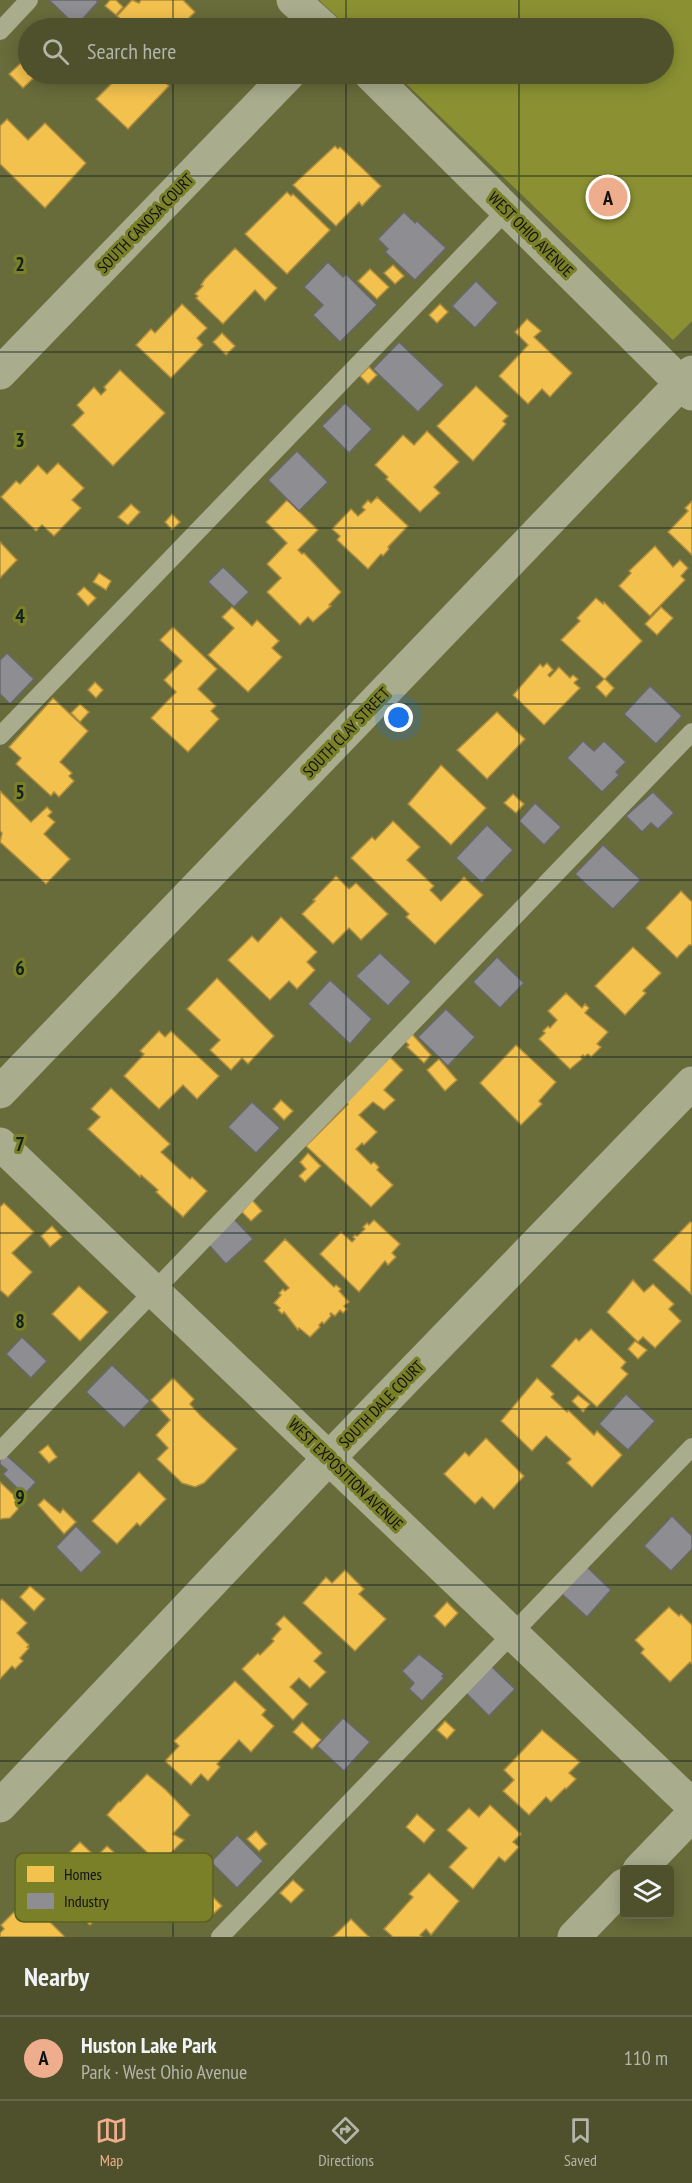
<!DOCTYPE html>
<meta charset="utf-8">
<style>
body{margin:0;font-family:"PT Sans Narrow",sans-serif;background:#585b38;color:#f1f3f6}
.controls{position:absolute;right:18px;bottom:18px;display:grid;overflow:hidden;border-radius:6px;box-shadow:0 3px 15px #0003}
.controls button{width:54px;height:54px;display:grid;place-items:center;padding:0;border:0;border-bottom:2px solid #656848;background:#4e512c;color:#f1f3f6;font:30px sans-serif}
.you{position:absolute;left:399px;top:718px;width:21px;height:21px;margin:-15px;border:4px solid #fff;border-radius:50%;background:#1a73e8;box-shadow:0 0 0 9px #1a73e833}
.badge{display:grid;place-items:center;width:39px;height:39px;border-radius:50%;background:#eead8d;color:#111;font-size:20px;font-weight:700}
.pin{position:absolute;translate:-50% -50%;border:3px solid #fff;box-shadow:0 2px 6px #0006}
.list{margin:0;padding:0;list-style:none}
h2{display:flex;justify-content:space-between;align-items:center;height:78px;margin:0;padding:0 24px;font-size:26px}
h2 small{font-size:20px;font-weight:400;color:#b3b5a9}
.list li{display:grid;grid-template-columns:39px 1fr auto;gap:18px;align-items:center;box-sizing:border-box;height:84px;padding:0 24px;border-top:2px solid #656848}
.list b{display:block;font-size:22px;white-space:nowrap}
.list p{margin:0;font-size:20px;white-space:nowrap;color:#b3b5a9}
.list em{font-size:20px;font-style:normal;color:#b3b5a9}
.icon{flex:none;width:33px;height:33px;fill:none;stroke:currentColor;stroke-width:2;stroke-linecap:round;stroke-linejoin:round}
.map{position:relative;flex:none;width:692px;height:1937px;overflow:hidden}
.search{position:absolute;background:#4e512c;box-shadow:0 3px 15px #0003;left:18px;right:18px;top:18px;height:66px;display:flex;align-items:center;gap:15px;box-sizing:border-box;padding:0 21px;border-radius:33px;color:#b3b5a9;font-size:22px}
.sheet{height:162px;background:#4e512c}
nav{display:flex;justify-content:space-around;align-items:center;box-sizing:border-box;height:84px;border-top:2px solid #656848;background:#4e512c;font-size:16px;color:#b3b5a9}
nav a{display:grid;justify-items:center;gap:3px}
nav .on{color:#eead8d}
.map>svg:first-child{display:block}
</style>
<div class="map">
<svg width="692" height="1937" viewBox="0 0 692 1937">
<rect width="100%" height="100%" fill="#686c3b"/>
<!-- green -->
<path fill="#8b9132" d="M319,0H692V321L673,340L396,74H664V28H349Z"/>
<!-- homes -->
<g fill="#f2c14e" stroke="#ae8c3c" stroke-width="1.5">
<path d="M110,0H116L123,7L116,15L105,6Z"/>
<path d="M132,0L139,3L141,0H183L195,12L179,28H131L117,16Z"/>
<path d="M25,59L28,62V74H38L23,88L9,74Z"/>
<path d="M121,74H157L169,86L128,129L96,99Z"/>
<path d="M7,119L28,140L45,123L86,163L45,208L0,164V126Z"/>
<path d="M335,146L338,149L340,147L381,186L362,206L359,202L336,226L293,185Z"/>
<path d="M287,192L291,196L293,194L330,230L287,274L245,234Z"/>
<path d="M235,248L277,288L265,301L255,290L223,324L196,298L198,296L195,294L203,286L201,285L205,279Z"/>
<path d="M393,265L404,276L395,284L384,273Z"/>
<path d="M370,269L389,287L377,299L358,281Z"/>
<path d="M182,304L207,328L197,338L203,345L171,378L136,345L151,329L155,333Z"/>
<path d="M440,304L448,312L437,323L429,315Z"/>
<path d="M527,319L541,331L534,337L572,373L550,397L542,389L528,404L499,376L528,345L515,332Z"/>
<path d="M222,333L235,346L226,355L213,342Z"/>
<path d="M369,367L377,375L368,384L360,376Z"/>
<path d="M120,370L165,413L113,466L72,425L84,413L77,405L94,387L101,395L106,390L104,387Z"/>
<path d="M476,386L508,416L503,421L506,424L473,461L437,426Z"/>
<path d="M427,431L459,462L434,487L440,493L420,512L386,479L388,477L375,465L403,435L414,445Z"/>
<path d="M58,463L84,488L72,500L81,508L54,536L42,525L36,531L1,497L16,481L20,484L38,465L47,474Z"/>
<path d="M377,497L408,526L388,547L389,549L383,556L381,554L368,569L337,540L340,536L332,529L351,509L358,516L365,510L362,507L368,500L371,503Z"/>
<path d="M287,500L318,530L298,550L302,554L304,553L341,592L329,605L331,606L313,622L308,617L300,625L267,592L281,578L267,564L287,543L266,522Z"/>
<path d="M692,501V555L668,532L688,511L685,508Z"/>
<path d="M131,504L140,512L128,525L118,517Z"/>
<path d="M172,514L180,522L172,530L165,522Z"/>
<path d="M0,542L17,560L0,578Z"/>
<path d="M655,546L673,567L680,560L688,568L681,576L685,580L650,616L619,586L631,573L629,571Z"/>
<path d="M99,573L111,581L106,590L93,582Z"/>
<path d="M84,587L96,598L88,606L77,594Z"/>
<path d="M596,598L603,604L604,602L642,641L605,679L614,688L606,697L596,687L604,679L561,640L580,621L577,618Z"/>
<path d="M232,607L252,626L257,620L279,641L272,648L282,657L248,692L208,655L234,628L222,617Z"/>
<path d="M661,607L673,618L657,635L645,624Z"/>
<path d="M173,627L217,669L198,689L216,706L211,711L219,719L188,752L151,718L176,692L164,680L182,661L160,640Z"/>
<path d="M547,663L553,670L548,675L550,677L559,667L570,678L573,675L578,679L574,683L580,688L544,725L513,695L540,664L543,667Z"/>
<path d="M95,682L103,690L96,698L88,690Z"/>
<path d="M53,698L88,731L60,762L72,773L69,776L74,781L59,797L54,792L51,796L16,764L21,758L9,747Z"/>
<path d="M80,704L89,712L80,722L71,713Z"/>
<path d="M497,712L525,739L487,779L457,750Z"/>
<path d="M441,765L486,808L451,845L408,804Z"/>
<path d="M0,791L31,822L47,807L52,812L48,816L55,822L44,834L70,859L46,884L0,842L2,833L0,831Z"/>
<path d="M513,794L524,804L516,813L504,803Z"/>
<path d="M393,821L420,847L407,860L434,886L430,890L441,901L464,877L483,895L435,944L406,917L409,914L351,858L372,837L375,840Z"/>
<path d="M336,876L349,889L356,883L388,914L361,940L349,928L333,944L302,914L315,901L313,900Z"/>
<path d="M681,891L692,902V945H689L677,958L646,928Z"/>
<path d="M281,917L317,952L307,962L315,970L297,989L289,981L270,1000L228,960L252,936L258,942Z"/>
<path d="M633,947L661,973L643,991L646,993L625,1015L595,986Z"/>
<path d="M217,978L274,1036L248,1064L242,1058L231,1070L210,1050L220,1040L187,1009Z"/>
<path d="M566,993L582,1008L585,1004L589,1008L585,1013L608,1032L597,1044L601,1047L591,1057L588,1054L584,1057L583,1055L581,1057L582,1059L570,1069L539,1039L545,1033L543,1031L548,1026L550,1028L557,1020L548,1011Z"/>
<path d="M159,1031L165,1037L171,1031L219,1076L197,1099L183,1085L159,1109L124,1076L144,1054L140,1051Z"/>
<path d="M412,1034L431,1055L424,1063L407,1047L409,1045L405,1041Z"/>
<path d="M516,1045L556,1082L539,1101L542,1104L521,1125L480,1083Z"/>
<path d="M390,1057L403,1070L384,1090L395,1100L384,1110L373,1102L359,1115L377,1132L364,1145L362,1143L356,1149L371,1164L374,1162L379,1167L377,1170L393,1185L371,1207L306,1146L348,1104L345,1102Z"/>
<path d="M439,1059L457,1080L445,1091L427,1070Z"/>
<path d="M111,1088L170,1144L161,1152L190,1179L192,1177L207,1191L183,1217L156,1192L158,1190L141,1175L140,1177L88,1129L100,1117L91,1109Z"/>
<path d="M281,1100L293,1111L284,1120L273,1109Z"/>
<path d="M308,1153L321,1166L305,1182L299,1176L306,1169L300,1162Z"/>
<path d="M252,1200L262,1211L251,1221L242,1212Z"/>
<path d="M4,1203L34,1232L12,1253L32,1272L8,1297L0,1290V1207Z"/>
<path d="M374,1220L400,1244L392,1253L396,1257L388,1265L385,1261L359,1292L320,1254L341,1232L352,1242L355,1239L353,1237L355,1235L357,1236L365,1229L363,1227L367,1223L369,1225Z"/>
<path d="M690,1222L692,1223L691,1294L653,1260Z"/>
<path d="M52,1226L62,1237L50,1247L41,1236Z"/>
<path d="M285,1239L334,1287L336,1285L341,1289L339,1291L349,1302L344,1306L347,1309L343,1313L340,1310L335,1316L331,1313L330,1314L331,1316L324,1324L322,1322L319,1325L320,1327L310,1337L299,1328L298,1330L284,1312L282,1314L278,1310L280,1308L274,1303L281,1295L279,1293L283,1289L285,1291L289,1288L264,1261Z"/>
<path d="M633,1280L644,1292L653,1284L674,1304L669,1309L681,1321L655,1348L643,1337L638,1342L607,1312Z"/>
<path d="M79,1286L108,1312L80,1341L52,1314Z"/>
<path d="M591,1329L626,1362L621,1368L628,1374L597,1407L551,1366L576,1338L579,1341Z"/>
<path d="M635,1341L647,1350L638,1359L628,1349Z"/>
<path d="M173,1378L194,1399L190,1404L201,1416L237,1449L204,1483L195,1487L182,1483L157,1459L168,1448L156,1435L170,1420L151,1400Z"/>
<path d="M537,1378L554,1394L551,1397L567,1412L568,1410L594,1435L597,1431L622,1455L592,1487L567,1463L571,1459L546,1436L532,1451L501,1421Z"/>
<path d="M578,1395L590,1404L583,1412L572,1401Z"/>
<path d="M486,1438L524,1476L494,1509L482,1497L475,1504L444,1474L465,1452L469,1456Z"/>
<path d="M48,1445L57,1457L49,1463L39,1452Z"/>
<path d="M139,1472L166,1499L140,1526L137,1523L117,1544L92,1521Z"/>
<path d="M0,1482L17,1498L18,1509L10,1518L0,1519Z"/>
<path d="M44,1499L60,1513L63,1509L76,1522L64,1534L38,1505Z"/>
<path d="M345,1570L364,1589L359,1594L386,1619L355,1651L303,1603L326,1577L332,1583Z"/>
<path d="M30,1586L45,1599L34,1611L20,1597Z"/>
<path d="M2,1599L27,1623L17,1633L29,1645L27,1647L29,1648L20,1658L23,1661L15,1669L12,1666L0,1679V1601Z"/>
<path d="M447,1602L458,1613L445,1627L434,1616Z"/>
<path d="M669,1607L679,1616L681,1614L692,1625V1664L690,1662L670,1682L641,1653L644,1649L635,1640Z"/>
<path d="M284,1616L322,1653L314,1661L326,1672L310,1688L299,1678L290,1687L308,1704L293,1720L242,1669L258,1653L260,1655L274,1641L272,1639L281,1629L276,1624Z"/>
<path d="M235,1681L266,1710L262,1715L274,1726L251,1752L239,1740L217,1764L220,1767L208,1781L201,1774L191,1785L165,1761L179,1746L174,1741Z"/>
<path d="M445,1721L455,1730L447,1739L437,1730Z"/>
<path d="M302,1722L321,1740L312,1749L293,1732Z"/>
<path d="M542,1730L580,1762L569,1773L576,1779L566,1789L565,1788L551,1802L546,1797L529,1815L503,1791L514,1780L504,1770Z"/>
<path d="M147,1774L166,1790L190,1815L173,1834L184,1840L162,1862L153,1854L151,1856L107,1815L119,1801L120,1802Z"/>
<path d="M490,1805L521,1834L513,1842L519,1847L505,1862L499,1857L473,1889L449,1867L467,1848L447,1830L469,1808L479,1817Z"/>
<path d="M417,1814L435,1830L424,1843L406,1827Z"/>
<path d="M256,1831L267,1844L259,1851L247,1839Z"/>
<path d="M80,1842L96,1857L107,1846L137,1873L90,1925L50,1887L49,1888L46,1885L65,1865L61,1861Z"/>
<path d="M429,1873L459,1901L431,1935L426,1929L420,1935L422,1937H393L384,1929L413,1897L409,1894Z"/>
<path d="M293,1880L304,1890L291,1903L280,1893Z"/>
<path d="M208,1892L222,1906L211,1916L198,1902Z"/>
<path d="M27,1899L64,1936L63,1937H0V1933L4,1929L1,1925Z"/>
<path d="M351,1919L369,1937H333Z"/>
</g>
<!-- industry -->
<g fill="#8d8d92" stroke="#68686b" stroke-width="1.5">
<path d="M49,0H96L98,2L76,26Z"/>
<path d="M404,212L415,223L417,221L446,248L415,280L385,252L388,249L378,239Z"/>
<path d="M328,262L343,277L346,274L377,305L340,342L313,315L323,305L304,287Z"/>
<path d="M476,281L498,303L475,328L452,306Z"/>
<path d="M399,342L444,385L418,412L373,369Z"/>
<path d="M345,403L372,429L349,453L322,426Z"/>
<path d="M297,451L328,482L299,511L268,480Z"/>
<path d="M223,567L249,592L234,607L208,582Z"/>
<path d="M7,653L34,679L10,704L0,694V660Z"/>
<path d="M650,686L682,716L656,744L624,714Z"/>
<path d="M583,741L594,751L604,741L626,762L616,772L619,775L602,792L567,758Z"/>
<path d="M653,792L674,813L658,829L651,823L642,832L626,816Z"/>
<path d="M535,803L561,827L544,845L519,821Z"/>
<path d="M487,825L513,850L482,883L456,858Z"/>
<path d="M603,845L641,880L613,909L575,874Z"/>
<path d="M380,953L411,982L388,1006L356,976Z"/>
<path d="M497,957L524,983L500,1008L473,982Z"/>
<path d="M330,980L372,1019L350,1044L308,1004Z"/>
<path d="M446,1009L475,1037L448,1066L418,1037Z"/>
<path d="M252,1102L280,1128L256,1153L228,1127Z"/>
<path d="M234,1219L253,1239L226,1264L207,1243Z"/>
<path d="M22,1337L47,1361L31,1378L6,1354Z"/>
<path d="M112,1365L150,1401L124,1428L86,1392Z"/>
<path d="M626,1394L655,1421L628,1450L599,1424Z"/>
<path d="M5,1454L36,1482L24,1495L3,1474L7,1470L0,1464V1460Z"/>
<path d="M672,1516L692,1536V1549L671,1571L644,1546Z"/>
<path d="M76,1526L102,1552L81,1573L56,1547Z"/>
<path d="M587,1567L611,1590L587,1617L562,1594Z"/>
<path d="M419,1654L444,1674L442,1676L444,1678L422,1701L409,1689L414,1683L402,1671Z"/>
<path d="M491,1666L515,1689L489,1716L465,1692Z"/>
<path d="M343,1718L370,1742L344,1771L317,1746Z"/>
<path d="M237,1835L263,1861L237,1888L211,1862Z"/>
</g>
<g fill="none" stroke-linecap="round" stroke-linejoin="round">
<!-- service -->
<g stroke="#a9ac8d" stroke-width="18">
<path d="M0,31L29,0"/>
<path d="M0,736L507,210"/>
<path d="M0,1451L692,732"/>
<path d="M220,1937L692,1447"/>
</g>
<!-- minor -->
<g stroke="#a9ac8d" stroke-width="33">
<path d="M293,0L324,28"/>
<path d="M370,74L692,394"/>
<path d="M0,373L289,74"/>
<path d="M0,1092L692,372"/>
<path d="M0,1806L329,1458L692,1083"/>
<path d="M639,1870L692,1815"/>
<path d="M574,1937L624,1885"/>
</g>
<!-- tertiary -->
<path stroke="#a9ac8d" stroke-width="33" d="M0,1144L692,1805"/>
</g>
<!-- grid -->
<path fill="none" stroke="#11201f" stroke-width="1.5" stroke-opacity="0.55" d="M173,0V28M346,0V28M519,0V28M173,74V1937M346,74V1937M519,74V1937M0,176H692M0,352H692M0,528H692M0,704H692M0,880H692M0,1057H692M0,1233H692M0,1409H692M0,1585H692M0,1761H692"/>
<g text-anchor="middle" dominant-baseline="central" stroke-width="6" stroke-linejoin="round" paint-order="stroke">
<!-- street labels -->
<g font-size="16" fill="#111" stroke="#798027">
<text transform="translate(145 223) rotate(-46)">SOUTH CANOSA COURT</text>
<text transform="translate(531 234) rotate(45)">WEST OHIO AVENUE</text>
<text transform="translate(346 732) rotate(-46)">SOUTH CLAY STREET</text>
<text transform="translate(381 1404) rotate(-46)">SOUTH DALE COURT</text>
<text transform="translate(346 1474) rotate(44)">WEST EXPOSITION AVENUE</text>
</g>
</g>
<!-- legend -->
<rect x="15" y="1853" width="198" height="69" rx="9" fill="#798027" stroke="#5a5f20" stroke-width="1.5"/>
<rect x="27" y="1866" width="27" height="16" fill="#f2c14e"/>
<rect x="27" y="1893" width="27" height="16" fill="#8d8d92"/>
<g font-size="16" fill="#111">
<text x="64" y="1880">Homes</text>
<text x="64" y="1907">Industry</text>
</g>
<g font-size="20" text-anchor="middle" font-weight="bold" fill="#11201f" stroke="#798027" stroke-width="6" stroke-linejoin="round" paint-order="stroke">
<text x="20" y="271">2</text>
<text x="20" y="447">3</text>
<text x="20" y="623">4</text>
<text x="20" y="799">5</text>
<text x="20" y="975">6</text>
<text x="20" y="1151">7</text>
<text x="20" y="1328">8</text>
<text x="20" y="1504">9</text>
</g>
</svg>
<div class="controls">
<button><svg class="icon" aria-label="layers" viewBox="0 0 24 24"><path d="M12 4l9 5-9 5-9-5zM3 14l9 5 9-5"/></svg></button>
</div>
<div class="you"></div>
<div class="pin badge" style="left:608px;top:197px">A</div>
<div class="search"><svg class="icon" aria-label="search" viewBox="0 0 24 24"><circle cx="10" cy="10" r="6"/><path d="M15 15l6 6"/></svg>Search here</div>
</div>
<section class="sheet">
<h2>Nearby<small></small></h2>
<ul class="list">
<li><span class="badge">A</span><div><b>Huston Lake Park</b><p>Park · West Ohio Avenue</p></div><em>110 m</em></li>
</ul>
</section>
<nav>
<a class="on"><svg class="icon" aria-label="map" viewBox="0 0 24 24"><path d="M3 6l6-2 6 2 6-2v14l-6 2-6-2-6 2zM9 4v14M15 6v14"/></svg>Map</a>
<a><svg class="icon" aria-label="directions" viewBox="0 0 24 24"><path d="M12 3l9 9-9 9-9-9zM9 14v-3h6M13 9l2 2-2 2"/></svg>Directions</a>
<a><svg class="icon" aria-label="saved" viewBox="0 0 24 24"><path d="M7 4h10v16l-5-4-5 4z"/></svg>Saved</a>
</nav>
